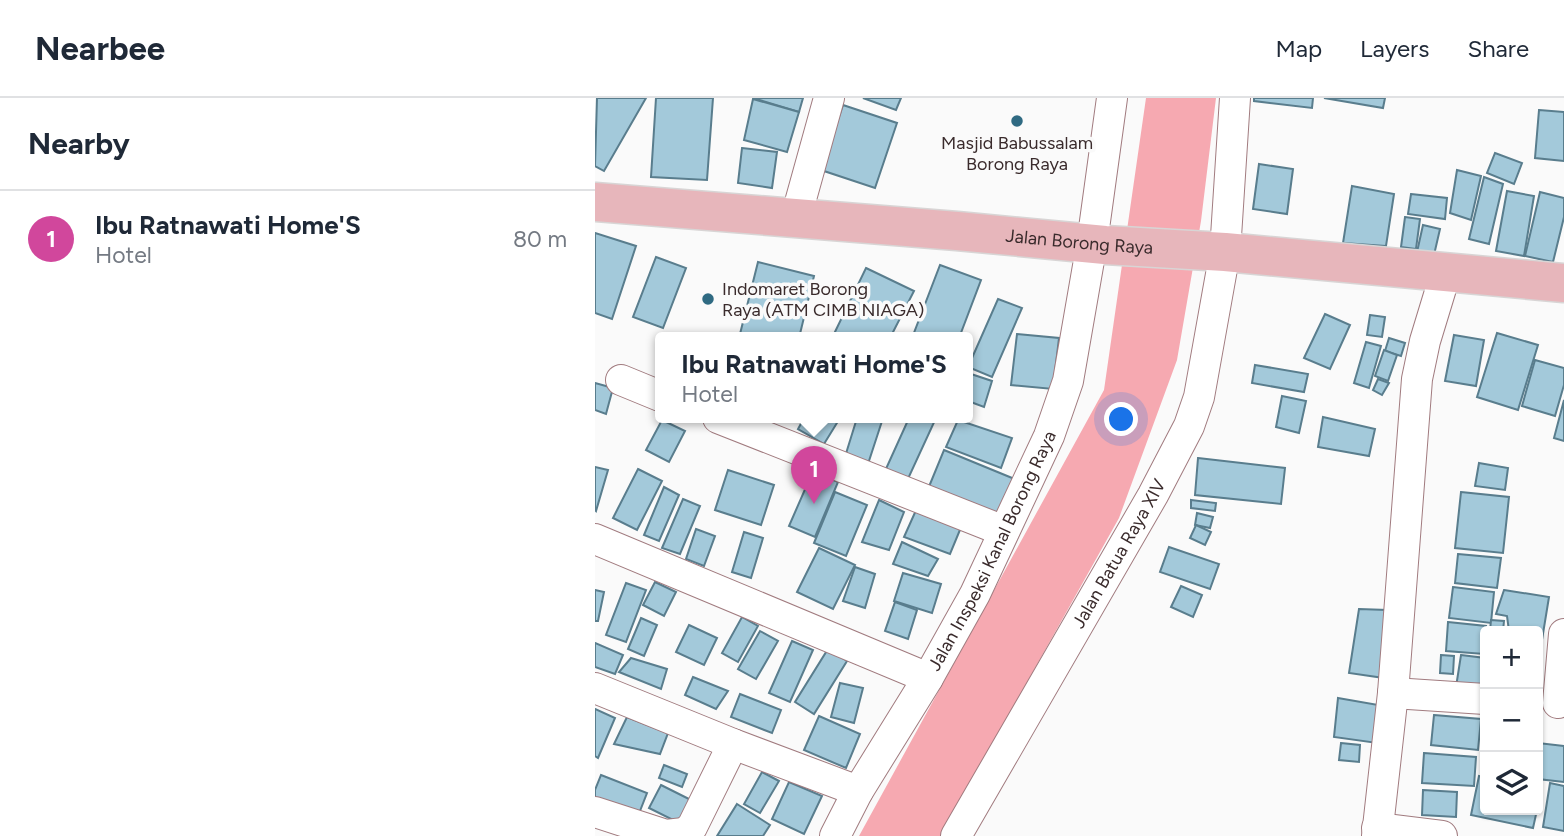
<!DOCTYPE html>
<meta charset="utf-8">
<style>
body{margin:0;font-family:Figtree,sans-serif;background:#f6f6f7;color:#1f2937}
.controls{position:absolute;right:21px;bottom:21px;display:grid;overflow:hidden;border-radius:7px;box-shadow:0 2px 5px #0004}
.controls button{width:63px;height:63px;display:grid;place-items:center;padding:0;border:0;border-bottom:2px solid #e0e1e3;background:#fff;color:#1f2937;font:35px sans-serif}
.you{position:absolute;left:527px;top:322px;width:24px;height:24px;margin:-18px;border:5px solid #fff;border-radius:50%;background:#1a73e8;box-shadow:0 0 0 10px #1a73e833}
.badge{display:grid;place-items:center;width:46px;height:46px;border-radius:50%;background:#2f6a82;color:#fff;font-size:23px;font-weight:700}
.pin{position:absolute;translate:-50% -58px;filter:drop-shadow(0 2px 4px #0008)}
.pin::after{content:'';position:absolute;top:37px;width:24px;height:21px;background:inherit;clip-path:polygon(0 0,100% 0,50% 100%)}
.popup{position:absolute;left:60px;top:234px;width:318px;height:91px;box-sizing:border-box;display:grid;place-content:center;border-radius:7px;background:#fff;filter:drop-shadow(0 2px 5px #0005);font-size:23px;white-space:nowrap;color:#747a83}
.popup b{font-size:26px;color:#1f2937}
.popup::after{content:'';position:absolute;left:50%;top:100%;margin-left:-14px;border:14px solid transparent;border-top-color:#fff}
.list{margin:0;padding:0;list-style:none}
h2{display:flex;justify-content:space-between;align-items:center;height:91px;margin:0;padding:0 28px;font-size:30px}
h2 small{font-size:23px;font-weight:400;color:#747a83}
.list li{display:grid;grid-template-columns:46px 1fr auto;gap:21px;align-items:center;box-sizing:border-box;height:98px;padding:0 28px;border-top:2px solid #e0e1e3}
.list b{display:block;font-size:26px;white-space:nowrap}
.list p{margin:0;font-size:23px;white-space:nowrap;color:#747a83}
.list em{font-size:23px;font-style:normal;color:#747a83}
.icon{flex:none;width:38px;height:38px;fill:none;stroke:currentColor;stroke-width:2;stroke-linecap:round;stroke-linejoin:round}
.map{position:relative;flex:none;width:969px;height:738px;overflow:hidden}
header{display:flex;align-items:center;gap:42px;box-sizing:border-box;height:98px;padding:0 35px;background:#fff;border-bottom:2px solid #e0e1e3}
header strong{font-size:33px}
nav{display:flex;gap:38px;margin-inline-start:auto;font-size:24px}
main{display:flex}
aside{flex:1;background:#fff}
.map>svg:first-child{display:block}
</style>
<header>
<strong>Nearbee</strong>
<nav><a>Map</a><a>Layers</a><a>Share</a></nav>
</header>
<main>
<aside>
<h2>Nearby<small></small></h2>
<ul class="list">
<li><span class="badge" style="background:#d1479c">1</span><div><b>Ibu Ratnawati Home'S</b><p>Hotel</p></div><em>80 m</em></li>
</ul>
</aside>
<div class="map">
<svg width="969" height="738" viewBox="0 0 969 738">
<rect width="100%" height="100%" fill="#fafafa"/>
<!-- water -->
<path fill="#f6a9b1" d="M551,0H621L606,123L582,262L524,420L346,738H264L509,292Z"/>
<!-- building -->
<g fill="#a3c9da" stroke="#597d8d" stroke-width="2">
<path d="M2,0H51L9,73L0,68Z"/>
<path d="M61,0H118L112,82L56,79Z"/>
<path d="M158,0H208L204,14Z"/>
<path d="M268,0H306L301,12Z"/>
<path d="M659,0H718L717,10L659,3Z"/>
<path d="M729,0H790L788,10Z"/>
<path d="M158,1L204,14L192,54L149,42Z"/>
<path d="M248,7L302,25L280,90L226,72Z"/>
<path d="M944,12L969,14V63L940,60Z"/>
<path d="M147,50L182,54L177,90L143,85Z"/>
<path d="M900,55L927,65L919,86L892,75Z"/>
<path d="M664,66L698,71L692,116L658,111Z"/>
<path d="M862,72L886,78L876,122L855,115Z"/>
<path d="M889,79L908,86L894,146L874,141Z"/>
<path d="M757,88L799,96L791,148L748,145Z"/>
<path d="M912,93L939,98L929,158L901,153Z"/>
<path d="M945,94L969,100V119L958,164L930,158Z"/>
<path d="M816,96L852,100L850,121L813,116Z"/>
<path d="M810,119L825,121L821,151L806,149Z"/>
<path d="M828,127L845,131L839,157L822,154Z"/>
<path d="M0,135L41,148L17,221L0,215Z"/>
<path d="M61,159L91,170L68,230L38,219Z"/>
<path d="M163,164L219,178L204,240H144Z"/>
<path d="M345,167L386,182L364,240H317Z"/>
<path d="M271,170L319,193L295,240H237Z"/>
<path d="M403,201L427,210L397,279L373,269Z"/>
<path d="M730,216L755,227L735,271L709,260Z"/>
<path d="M775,217L790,219L787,239L772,237Z"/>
<path d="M902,235L943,247L923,312L882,299Z"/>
<path d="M422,236L464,240L458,291L416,287Z"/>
<path d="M859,237L889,242L881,288L850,283Z"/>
<path d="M794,240L810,245L806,258L790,253Z"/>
<path d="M771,244L786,248L774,290L759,285Z"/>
<path d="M789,252L802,257L793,283L780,278Z"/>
<path d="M940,262L969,270V287L960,318L927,308Z"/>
<path d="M660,267L713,276L709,294L657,285Z"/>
<path d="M373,275L397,283L389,309L373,303Z"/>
<path d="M783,281L794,285L787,297L778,292Z"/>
<path d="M0,285L18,290L11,316L0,312Z"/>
<path d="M687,298L711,303L704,335L681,329Z"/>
<path d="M969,302V343L959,340Z"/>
<path d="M728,319L780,331L774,358L723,349Z"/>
<path d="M209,320H245L229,346L203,331Z"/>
<path d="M262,320H288L272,369L249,362Z"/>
<path d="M314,320H341L312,383L290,373Z"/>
<path d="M67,322L90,333L74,364L51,352Z"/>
<path d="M363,322L417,340L406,370L351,349Z"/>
<path d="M349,352L422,382L405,421L333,391Z"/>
<path d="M603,360L690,370L686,406L600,397Z"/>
<path d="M884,365L913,370L910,392L880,388Z"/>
<path d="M0,369L13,372L1,413L0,412Z"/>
<path d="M43,371L67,383L42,432L18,420Z"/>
<path d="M133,372L179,387L166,427L120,412Z"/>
<path d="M218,373L243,384L220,439L194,428Z"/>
<path d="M69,389L84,397L64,443L49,437Z"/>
<path d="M240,394L272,407L251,458L219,445Z"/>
<path d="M866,394L914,399L908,455L860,450Z"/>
<path d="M88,401L105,408L85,456L67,450Z"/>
<path d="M284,402L309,414L294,452L267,444Z"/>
<path d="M596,402L621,405L620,413L596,410Z"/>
<path d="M322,410L367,427L355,456L309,439Z"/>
<path d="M602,415L618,419L615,430L600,427Z"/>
<path d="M601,427L616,434L610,447L595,440Z"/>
<path d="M101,431L120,438L109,468L91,461Z"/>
<path d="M149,434L168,440L156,480L137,474Z"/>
<path d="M307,444L343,461L333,478L298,466Z"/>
<path d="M574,449L624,466L615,491L565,474Z"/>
<path d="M224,450L260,467L238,511L202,494Z"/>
<path d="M863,456L906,460L902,490L860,485Z"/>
<path d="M260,469L280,476L270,510L248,503Z"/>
<path d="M308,475L346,486L337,515L299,503Z"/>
<path d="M60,484L81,494L69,518L48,507Z"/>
<path d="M31,485L51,492L31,544L11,537Z"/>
<path d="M586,488L607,497L598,519L576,509Z"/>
<path d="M858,489L899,494L896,525L854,520Z"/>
<path d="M0,492L9,494L3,523H0Z"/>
<path d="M909,492L954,499L946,548H943V533H914L912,518L901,516Z"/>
<path d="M300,504L322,512L313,541L290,533Z"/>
<path d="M764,511L792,512L789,580L754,575Z"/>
<path d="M147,519L163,528L143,564L127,555Z"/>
<path d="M46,520L62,527L49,558L33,551Z"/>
<path d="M896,522L909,523L908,533H895Z"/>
<path d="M853,524L891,528L889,556L851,553Z"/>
<path d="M94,527L122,540L109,567L81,554Z"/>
<path d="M165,533L183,543L161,581L143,571Z"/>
<path d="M197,543L218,552L195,604L174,595Z"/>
<path d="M0,545L28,557L20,576L0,569Z"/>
<path d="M233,551L252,563L219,616L200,604Z"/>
<path d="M846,557L859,558L858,576L845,575Z"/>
<path d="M866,557L890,560V594L861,589Z"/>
<path d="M36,560L72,571L66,591L24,574Z"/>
<path d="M98,579L133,593L121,611L90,597Z"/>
<path d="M245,585L268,590L259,625L236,619Z"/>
<path d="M145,596L186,612L177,635L136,619Z"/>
<path d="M743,600L789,608L782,645L739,639Z"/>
<path d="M0,611L20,620L3,660L0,658Z"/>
<path d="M839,617L886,621L883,652L836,647Z"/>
<path d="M224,618L265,636L251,670L209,652Z"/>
<path d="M32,619L73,635L65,656L19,646Z"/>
<path d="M746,645L765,647L764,664L744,662Z"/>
<path d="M943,645L969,648V684L943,681Z"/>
<path d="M829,655L881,659L879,688L827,685Z"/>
<path d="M69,667L92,676L87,689L64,680Z"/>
<path d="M167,674L184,683L165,715L149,706Z"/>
<path d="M6,677L52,695L43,718L0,701V692Z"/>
<path d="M884,678L890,679V712H942L938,730L876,717Z"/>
<path d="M194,684L227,698L209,736L177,721Z"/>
<path d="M955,685L969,688V733L948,729Z"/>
<path d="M66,687L96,702L84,725L54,710Z"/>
<path d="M828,692L862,694L861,719L827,717Z"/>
<path d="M142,706L175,727L168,738H122Z"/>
</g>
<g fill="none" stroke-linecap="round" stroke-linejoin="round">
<defs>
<g id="minor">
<path d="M201,119L234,0"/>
<path d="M26,282L65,298"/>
<path d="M123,320L409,433"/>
<path d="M0,441L333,580"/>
<path d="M0,590L138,646L263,693"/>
<path d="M798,595L890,601"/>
<path d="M963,605L969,536"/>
<path d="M0,714L71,737L89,735L97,729L138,646"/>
<path d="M782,730L847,738"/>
<path id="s1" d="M240,738L263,693L333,580L380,496L454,338L473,283L497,145L517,0"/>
<path id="s2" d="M361,738L558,397L594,328L604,299L630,154L640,0"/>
<path d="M782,738L798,595L822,281L830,243L851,174"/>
</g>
<g id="major">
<path id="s3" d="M0,104L362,133L510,147L630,154L969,185"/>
</g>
</defs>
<!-- minor casing -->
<use href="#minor" stroke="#a17b7f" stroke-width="32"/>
<!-- major casing -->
<use href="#major" stroke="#d8d5d5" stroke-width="41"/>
<!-- minor -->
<use href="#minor" stroke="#fff" stroke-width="30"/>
<!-- major -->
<use href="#major" stroke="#e7b6bb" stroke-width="38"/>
</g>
<!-- markers -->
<g fill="#2f6a82" stroke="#fafafa" stroke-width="2.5">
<circle cx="422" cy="23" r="7"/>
<circle cx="113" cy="201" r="7"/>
</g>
<g text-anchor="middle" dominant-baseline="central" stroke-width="7" stroke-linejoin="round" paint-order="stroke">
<!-- poi labels -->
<g font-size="18" fill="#3a2b2c" stroke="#fafafa">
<text x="422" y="45">Masjid Babussalam<tspan x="422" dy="21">Borong Raya</tspan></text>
<text x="127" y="191" text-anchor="start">Indomaret Borong<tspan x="127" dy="21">Raya (ATM CIMB NIAGA)</tspan></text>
</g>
<!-- street labels -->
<g font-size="18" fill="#3a2b2c" stroke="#fafafa">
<text stroke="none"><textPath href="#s3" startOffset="486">Jalan Borong Raya</textPath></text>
<text stroke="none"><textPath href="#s1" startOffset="326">Jalan Inspeksi Kanal Borong Raya</textPath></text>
<text stroke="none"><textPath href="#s2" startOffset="326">Jalan Batua Raya XIV</textPath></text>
</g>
</g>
</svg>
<div class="controls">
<button>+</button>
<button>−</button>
<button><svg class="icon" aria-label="layers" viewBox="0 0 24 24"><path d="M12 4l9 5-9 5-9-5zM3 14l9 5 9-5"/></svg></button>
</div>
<div class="you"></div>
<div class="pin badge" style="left:219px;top:406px;background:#d1479c">1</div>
<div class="popup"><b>Ibu Ratnawati Home'S</b>Hotel</div>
</div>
</main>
